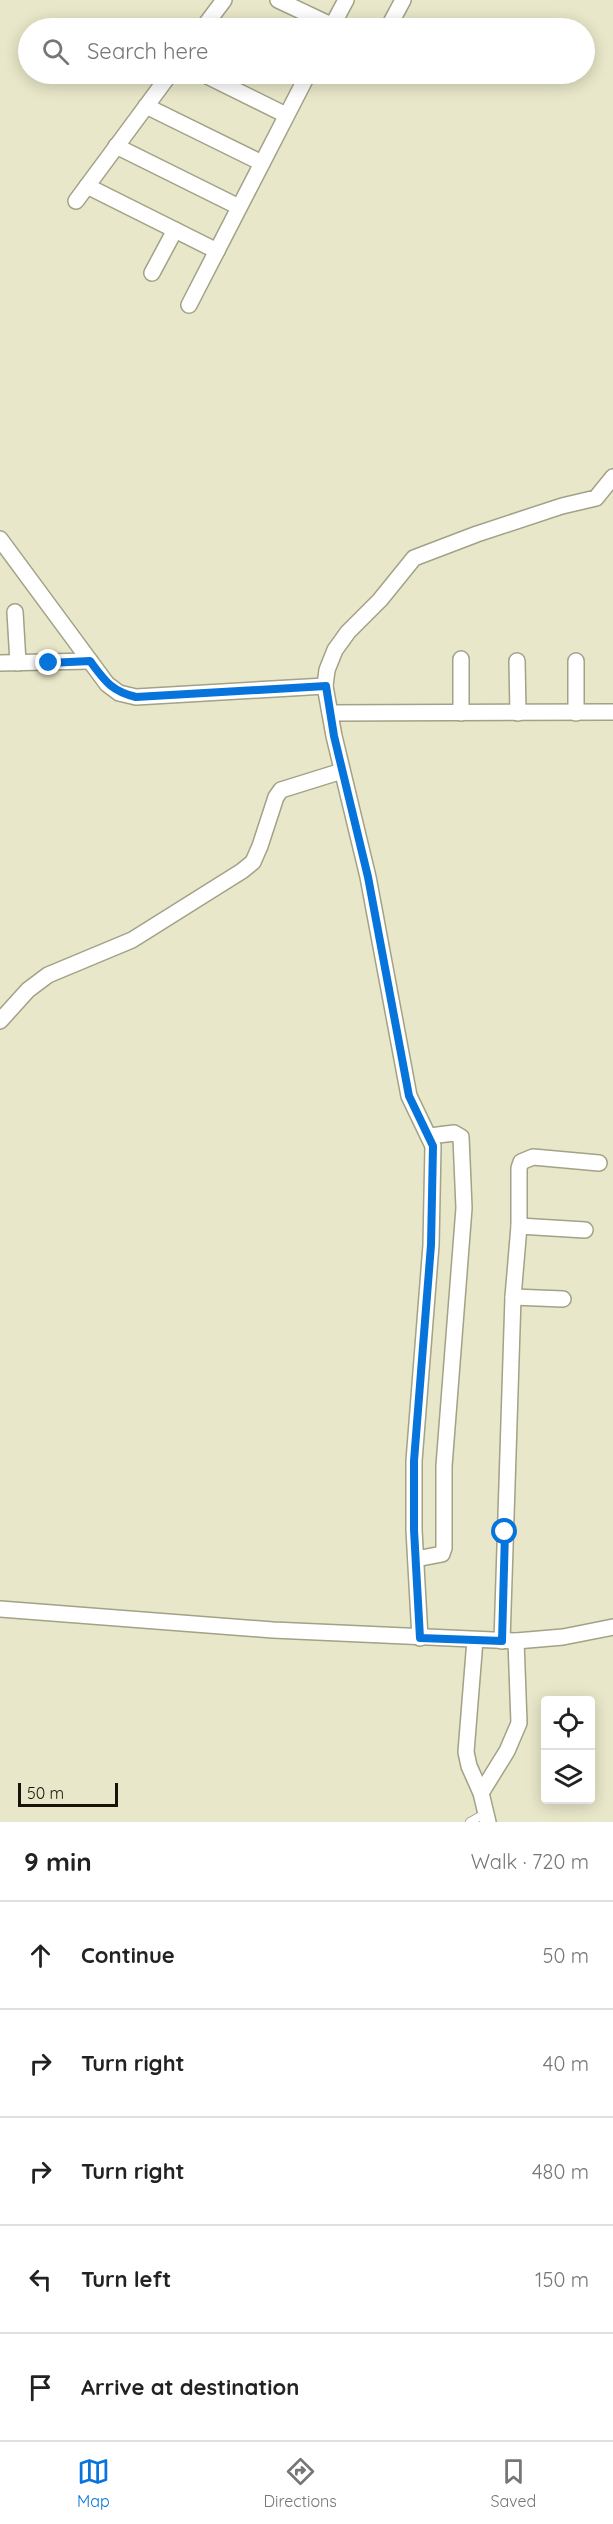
<!DOCTYPE html>
<meta charset="utf-8">
<style>
body{margin:0;font-family:Quicksand,sans-serif;background:#f6f6f6;color:#222}
.controls{position:absolute;right:18px;bottom:18px;display:grid;overflow:hidden;border-radius:6px;box-shadow:0 3px 15px #0003}
.controls button{width:54px;height:54px;display:grid;place-items:center;padding:0;border:0;border-bottom:2px solid #e0e0e0;background:#fff;color:#222;font:30px sans-serif}
.scale{position:absolute;left:18px;bottom:15px;width:100px;box-sizing:border-box;padding-left:6px;border:3px solid #15140a;border-top:0;font-size:16px;line-height:21px;white-space:nowrap;color:#15140a;-webkit-text-stroke:4px #e8e7c9;paint-order:stroke}
.stop{position:absolute;width:18px;height:18px;margin:-14px;border:4px solid #0774db;border-radius:50%;background:#fff}
.stop.end{background:#0774db;border-color:#fff;box-shadow:0 2px 6px #0008}
.list{margin:0;padding:0;list-style:none}
h2{display:flex;justify-content:space-between;align-items:center;height:78px;margin:0;padding:0 24px;font-size:26px}
h2 small{font-size:20px;font-weight:400;color:#767676}
.list li{display:grid;grid-template-columns:39px 1fr auto;gap:18px;align-items:center;box-sizing:border-box;height:108px;padding:0 24px;border-top:2px solid #e0e0e0}
.list b{display:block;font-size:22px;white-space:nowrap}
.list em{font-size:20px;font-style:normal;color:#767676}
.icon{flex:none;width:33px;height:33px;fill:none;stroke:currentColor;stroke-width:2;stroke-linecap:round;stroke-linejoin:round}
.map{position:relative;flex:none;width:613px;height:1822px;overflow:hidden}
.search{position:absolute;background:#fff;box-shadow:0 3px 15px #0003;left:18px;right:18px;top:18px;height:66px;display:flex;align-items:center;gap:15px;box-sizing:border-box;padding:0 21px;border-radius:33px;color:#767676;font-size:22px}
.sheet{height:618px;background:#fff}
nav{display:flex;justify-content:space-around;align-items:center;box-sizing:border-box;height:84px;border-top:2px solid #e0e0e0;background:#fff;font-size:16px;color:#767676}
nav a{display:grid;justify-items:center;gap:3px}
nav .on{color:#0774db}
.map>svg:first-child{display:block}
</style>
<div class="map">
<svg width="613" height="1822" viewBox="0 0 613 1822">
<rect width="100%" height="100%" fill="#e8e7c9"/>
<g fill="none" stroke-linecap="round" stroke-linejoin="round">
<defs>
<path id="service" d="M470,1822L486,1813"/>
<g id="minor">
<path d="M278,0L333,26"/>
<path d="M203,28L224,0"/>
<path d="M331,28L346,0"/>
<path d="M388,28L403,0"/>
<path d="M203,74L286,115"/>
<path d="M146,106L262,163"/>
<path d="M116,146L239,207"/>
<path d="M87,186L217,251"/>
<path d="M76,201L170,74"/>
<path d="M152,273L175,230"/>
<path d="M189,305L308,74"/>
<path d="M0,539L107,684L119,693L136,697L325,686"/>
<path d="M15,612L18,663"/>
<path d="M461,659V713"/>
<path d="M517,661L518,713"/>
<path d="M576,661V713"/>
<path d="M0,663L90,661"/>
<path d="M330,713L613,712"/>
<path d="M0,1021L28,990L48,975L132,940L242,871L253,862L260,846L276,797L281,790L342,771"/>
<path d="M519,1226L585,1230"/>
<path d="M513,1297L563,1299"/>
<path d="M416,1559L442,1554L444,1548V1466L464,1208L461,1137L454,1133L430,1136"/>
<path d="M0,1609L273,1630L516,1641L563,1637L613,1627"/>
<path d="M420,1638L414,1530V1461L431,1245L433,1146L409,1096L368,877L334,736L325,686L327,670L335,650L348,632L380,600L414,558L477,534L562,506L596,498L613,477"/>
<path d="M475,1640L466,1752L469,1766L481,1793L488,1822"/>
<path d="M502,1641L513,1297L519,1226V1168L521,1162L533,1157L599,1163"/>
<path d="M481,1793L507,1751L519,1723L516,1641"/>
</g>
</defs>
<!-- service casing -->
<use href="#service" stroke="#a3a186" stroke-width="10"/>
<!-- minor casing -->
<use href="#minor" stroke="#a3a186" stroke-width="18"/>
<!-- service -->
<use href="#service" stroke="#fff" stroke-width="8"/>
<!-- minor -->
<use href="#minor" stroke="#fff" stroke-width="15"/>
</g>
<g fill="none" stroke-linecap="round" stroke-linejoin="round">
<!-- route -->
<path stroke="#0774db" stroke-width="8" d="M49,663L90,661C105,681 111,691 136,697L326,686L334,736L368,877L409,1096L433,1146L431,1245L414,1461V1530L420,1638L502,1641L505,1532"/>
</g>
</svg>
<div class="controls">
<button><svg class="icon" aria-label="locate" viewBox="0 0 24 24"><circle cx="12" cy="12" r="6"/><path d="M12 2v4M12 18v4M2 12h4M18 12h4"/></svg></button>
<button><svg class="icon" aria-label="layers" viewBox="0 0 24 24"><path d="M12 4l9 5-9 5-9-5zM3 14l9 5 9-5"/></svg></button>
</div>
<div class="scale">50 m</div>
<div class="stop" style="left:505px;top:1532px"></div>
<div class="stop end" style="left:49px;top:663px"></div>
<div class="search"><svg class="icon" aria-label="search" viewBox="0 0 24 24"><circle cx="10" cy="10" r="6"/><path d="M15 15l6 6"/></svg>Search here</div>
</div>
<section class="sheet">
<h2>9 min<small>Walk · 720 m</small></h2>
<ul class="list">
<li><svg class="icon" aria-label="ahead" viewBox="0 0 24 24"><path d="M12 20V5M6 11l6-6 6 6"/></svg><div><b>Continue</b></div><em>50 m</em></li>
<li><svg class="icon" aria-label="right" viewBox="0 0 24 24"><path d="M7 20v-9h11M14 6l5 5-5 5"/></svg><div><b>Turn right</b></div><em>40 m</em></li>
<li><svg class="icon" aria-label="right" viewBox="0 0 24 24"><path d="M7 20v-9h11M14 6l5 5-5 5"/></svg><div><b>Turn right</b></div><em>480 m</em></li>
<li><svg class="icon" aria-label="left" viewBox="0 0 24 24"><path d="M17 20v-9H6M10 6l-5 5 5 5"/></svg><div><b>Turn left</b></div><em>150 m</em></li>
<li><svg class="icon" aria-label="arrive" viewBox="0 0 24 24"><path d="M6 21V4h12l-3 4 3 4H6"/></svg><div><b>Arrive at destination</b></div></li>
</ul>
</section>
<nav>
<a class="on"><svg class="icon" aria-label="map" viewBox="0 0 24 24"><path d="M3 6l6-2 6 2 6-2v14l-6 2-6-2-6 2zM9 4v14M15 6v14"/></svg>Map</a>
<a><svg class="icon" aria-label="directions" viewBox="0 0 24 24"><path d="M12 3l9 9-9 9-9-9zM9 14v-3h6M13 9l2 2-2 2"/></svg>Directions</a>
<a><svg class="icon" aria-label="saved" viewBox="0 0 24 24"><path d="M7 4h10v16l-5-4-5 4z"/></svg>Saved</a>
</nav>
